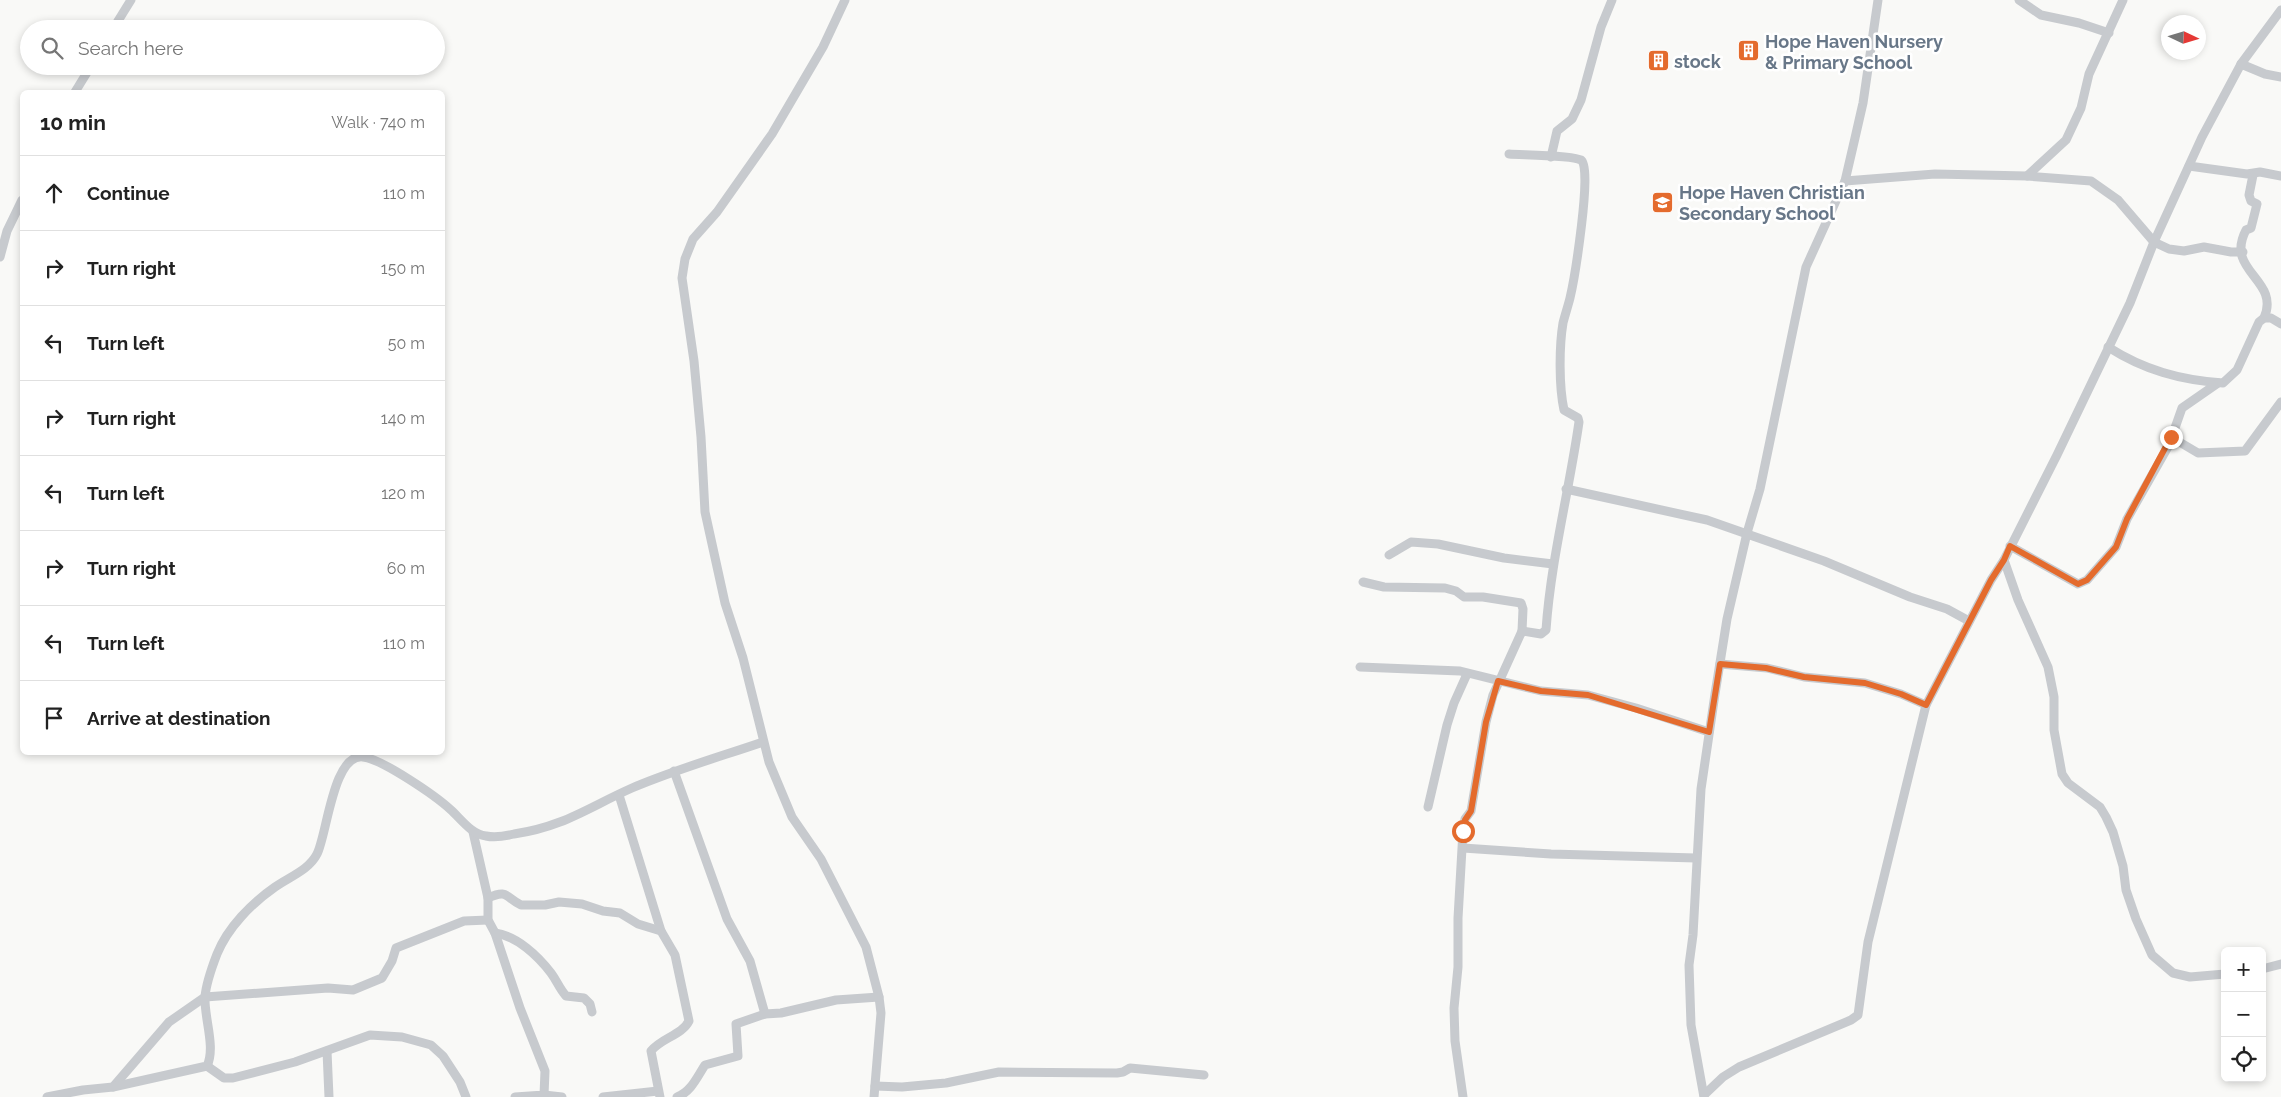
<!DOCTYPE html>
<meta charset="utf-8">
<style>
body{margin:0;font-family:Raleway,sans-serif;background:#f2f2f2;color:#222}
.controls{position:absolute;right:15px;bottom:15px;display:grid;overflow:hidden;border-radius:8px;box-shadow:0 2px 8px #0003}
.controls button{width:45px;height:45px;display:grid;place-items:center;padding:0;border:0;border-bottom:1px solid #e0e0e0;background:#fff;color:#222;font:25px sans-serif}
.compass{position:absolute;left:2161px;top:15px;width:45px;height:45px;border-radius:50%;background:#fff;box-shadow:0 2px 8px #0003;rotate:94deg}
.stop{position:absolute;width:15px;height:15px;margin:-11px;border:4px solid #e46b2d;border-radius:50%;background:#fff}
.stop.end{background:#e46b2d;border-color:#fff;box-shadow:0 1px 5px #0008}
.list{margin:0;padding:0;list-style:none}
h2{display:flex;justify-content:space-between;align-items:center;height:65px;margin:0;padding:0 20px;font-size:21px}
h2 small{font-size:16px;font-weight:400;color:#767676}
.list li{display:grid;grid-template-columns:32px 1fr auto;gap:15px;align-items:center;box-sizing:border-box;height:75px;padding:0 20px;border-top:1px solid #e0e0e0}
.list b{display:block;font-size:19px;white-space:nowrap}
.list em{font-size:16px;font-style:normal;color:#767676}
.icon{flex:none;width:28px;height:28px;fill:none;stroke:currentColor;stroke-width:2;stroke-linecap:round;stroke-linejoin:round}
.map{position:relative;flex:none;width:2281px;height:1097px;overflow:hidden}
.search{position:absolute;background:#fff;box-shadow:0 2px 8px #0003;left:20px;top:20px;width:425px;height:55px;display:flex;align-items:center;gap:12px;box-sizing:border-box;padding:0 18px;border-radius:28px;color:#767676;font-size:19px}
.panel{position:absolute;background:#fff;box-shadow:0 2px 8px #0003;left:20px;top:90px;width:425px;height:665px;border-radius:8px}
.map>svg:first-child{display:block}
</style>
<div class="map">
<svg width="2281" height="1097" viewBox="0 0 2281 1097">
<rect width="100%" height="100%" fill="#f9f9f7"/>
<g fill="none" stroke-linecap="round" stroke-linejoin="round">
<!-- minor -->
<g stroke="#c7cace" stroke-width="9">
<path d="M845,0L823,47L772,134L717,212L693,239L685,259L682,278L694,361L701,437L705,512L725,603L743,658L769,762L792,817L821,859L866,947L879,997L881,1013L874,1097"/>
<path d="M2019,0L2041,15L2079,23L2109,33"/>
<path d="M113,29L131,0"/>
<path d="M2241,64L2265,74L2281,77"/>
<path d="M75,92L91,66"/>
<path d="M1551,157L1557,131L1572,119L1581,100L1601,27L1612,0"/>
<path d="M2189,166L2247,174L2260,172L2281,176"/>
<path d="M2253,175L2249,195L2251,201L2257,204L2251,228L2246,230C2224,272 2281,279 2264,318"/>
<path d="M2027,176L2066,140L2081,108L2089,74L2123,0"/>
<path d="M1845,181L1935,174L2027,176L2091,181L2118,200L2154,242L2169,249L2184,251L2204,247L2231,252H2243"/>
<path d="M0,257L7,231L22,200"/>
<path d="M2108,347C2144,370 2180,380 2223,383L2237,370L2259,322L2264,318H2271L2281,324"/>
<path d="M2171,437L2198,453L2245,451L2281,402"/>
<path d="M1566,489L1707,520L1824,561L1910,597L1947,609L1969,621"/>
<path d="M2010,546L2078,584L2087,580L2116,547L2127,519L2169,445L2182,408L2218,383"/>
<path d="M1389,555L1411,542L1438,544L1504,558L1553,564"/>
<path d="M2004,560L2018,600L2048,667L2054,697V730L2062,774L2068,783L2100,807L2106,817L2113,832L2123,866L2126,890L2136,919L2152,955L2173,973L2190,977L2225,974"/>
<path d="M1363,582L1384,587L1445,588L1456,591L1464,597H1483L1521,603L1523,609L1522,631"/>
<path d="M1720,664L1767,668L1804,677L1865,683L1901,694L1926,705"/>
<path d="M1360,667L1460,671L1541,691L1588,695L1636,708L1709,732"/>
<path d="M674,771L727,919L750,961L765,1014"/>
<path d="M619,795L661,931L675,955L689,1021C682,1035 661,1038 651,1051L660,1097"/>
<path d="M1428,807L1447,725L1454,703L1467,674"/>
<path d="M473,832L488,898V920L495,933L520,1008L545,1071L544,1095L515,1097"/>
<path d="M1463,848L1551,854L1696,858"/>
<path d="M488,898C508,889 505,897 521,905H545L559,902L582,904L603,911L620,913L638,924L661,931"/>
<path d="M495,933C517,936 538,956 551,973C557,981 559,988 566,996L584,998L590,1004L592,1012"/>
<path d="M2262,969L2281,964"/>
<path d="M327,1051L329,1097"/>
<path d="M207,1066L224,1078H233L295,1062L370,1035L402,1037L431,1045L443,1056L460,1082L466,1097"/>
<path d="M875,1086L902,1087L946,1083L999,1072L1117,1073L1123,1072L1130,1068L1204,1075"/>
<path d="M113,1087L169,1022L205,997L328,988L353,990L382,978L392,961L396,948L464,921L488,920"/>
<path d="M544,1095L562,1097"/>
<path d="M1704,1095L1723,1077L1739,1067L1851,1020L1858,1015L1868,942L1926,705L1991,580L2004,560L2057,455L2130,303L2154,242L2202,137L2241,64L2281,10"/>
<path d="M47,1097L83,1090L113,1087L207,1066C216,1047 204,1018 205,997C206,983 212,967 217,954C228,927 252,903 275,887C289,877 309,870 317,854C327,835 333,753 363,757C382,759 436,796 451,810C461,819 471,834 486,836C495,838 506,836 514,834C563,827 589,807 632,788C674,770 719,757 763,742"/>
<path d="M603,1097L658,1091"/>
<path d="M677,1097C691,1092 697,1077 705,1065L738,1056L736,1024L765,1014L781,1013L836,1000L879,997"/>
<path d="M1463,1097L1455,1041L1454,1008L1458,967V918L1463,831L1465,819L1471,811L1486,722L1493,695L1522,631L1541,634L1546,630C1551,559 1569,492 1579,422L1578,418L1564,410C1559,387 1559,347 1563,323C1565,315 1568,306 1570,298C1574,281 1593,167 1581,160C1572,155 1522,155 1509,154"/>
<path d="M1704,1097L1691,1025L1689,965L1693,935L1701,789L1715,694L1727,619L1747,533L1760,489L1806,267L1845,181L1855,138L1863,103L1878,0"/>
</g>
</g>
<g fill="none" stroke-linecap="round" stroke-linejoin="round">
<!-- route -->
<path stroke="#e46b2d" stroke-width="6" d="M1463,831L1465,820L1471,811L1486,722L1498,681L1541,691L1588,695L1709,732L1720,664L1766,668L1804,677L1865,683L1901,694L1926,705L1991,580L2004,560L2010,546L2078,584L2087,580L2116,547L2127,519L2171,437"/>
</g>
<!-- icons -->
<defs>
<symbol id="building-square" viewBox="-11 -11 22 22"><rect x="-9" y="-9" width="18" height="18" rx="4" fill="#e46b2d" stroke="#fff"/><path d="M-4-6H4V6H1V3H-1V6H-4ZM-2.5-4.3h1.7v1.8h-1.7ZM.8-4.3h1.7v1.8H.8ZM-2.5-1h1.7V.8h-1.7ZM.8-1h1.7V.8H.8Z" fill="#fff"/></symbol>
<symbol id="school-square" viewBox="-11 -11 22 22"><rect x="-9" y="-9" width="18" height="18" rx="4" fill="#e46b2d" stroke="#fff"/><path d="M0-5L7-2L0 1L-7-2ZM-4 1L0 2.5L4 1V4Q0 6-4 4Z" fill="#fff"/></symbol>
</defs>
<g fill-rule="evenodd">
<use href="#building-square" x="1736" y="38" width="25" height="25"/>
<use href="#building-square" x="1646" y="48" width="25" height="25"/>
<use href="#school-square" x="1650" y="190" width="25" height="25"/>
</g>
<g text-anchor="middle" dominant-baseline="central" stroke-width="5" stroke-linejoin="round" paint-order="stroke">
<!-- poi labels -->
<g font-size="18" font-weight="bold" fill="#687788" stroke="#fff" text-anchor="start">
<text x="1765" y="41">Hope Haven Nursery<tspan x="1765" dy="21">&amp; Primary School</tspan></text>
<text x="1674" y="61">stock</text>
<text x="1679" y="192">Hope Haven Christian<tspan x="1679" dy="21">Secondary School</tspan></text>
</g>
</g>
</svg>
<div class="controls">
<button>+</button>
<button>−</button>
<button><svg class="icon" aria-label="locate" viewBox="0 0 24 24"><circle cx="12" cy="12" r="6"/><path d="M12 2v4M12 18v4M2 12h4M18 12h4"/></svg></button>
</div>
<svg class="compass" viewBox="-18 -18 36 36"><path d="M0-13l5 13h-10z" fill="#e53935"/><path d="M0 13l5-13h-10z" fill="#767676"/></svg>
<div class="stop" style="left:1463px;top:831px"></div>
<div class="stop end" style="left:2171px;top:437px"></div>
<div class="search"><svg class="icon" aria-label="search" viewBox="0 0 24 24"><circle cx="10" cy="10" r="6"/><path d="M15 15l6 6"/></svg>Search here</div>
<section class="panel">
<h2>10 min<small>Walk · 740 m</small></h2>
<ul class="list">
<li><svg class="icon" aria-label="ahead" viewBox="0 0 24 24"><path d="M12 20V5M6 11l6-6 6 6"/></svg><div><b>Continue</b></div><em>110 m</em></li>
<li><svg class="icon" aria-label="right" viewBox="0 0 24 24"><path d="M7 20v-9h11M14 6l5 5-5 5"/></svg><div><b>Turn right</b></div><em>150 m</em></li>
<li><svg class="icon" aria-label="left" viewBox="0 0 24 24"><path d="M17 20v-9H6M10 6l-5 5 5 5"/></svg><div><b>Turn left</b></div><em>50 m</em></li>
<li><svg class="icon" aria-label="right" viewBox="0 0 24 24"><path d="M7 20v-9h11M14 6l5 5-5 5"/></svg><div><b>Turn right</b></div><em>140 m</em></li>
<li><svg class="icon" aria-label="left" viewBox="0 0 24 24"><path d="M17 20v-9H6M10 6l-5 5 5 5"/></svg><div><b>Turn left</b></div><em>120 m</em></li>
<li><svg class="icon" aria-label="right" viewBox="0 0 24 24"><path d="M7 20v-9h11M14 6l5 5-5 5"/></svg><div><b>Turn right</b></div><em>60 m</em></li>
<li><svg class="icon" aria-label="left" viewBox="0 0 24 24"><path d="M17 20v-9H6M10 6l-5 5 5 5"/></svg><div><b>Turn left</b></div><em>110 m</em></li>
<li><svg class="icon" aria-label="arrive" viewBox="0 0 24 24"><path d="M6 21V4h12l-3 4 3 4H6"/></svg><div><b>Arrive at destination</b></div></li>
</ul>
</section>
</div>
